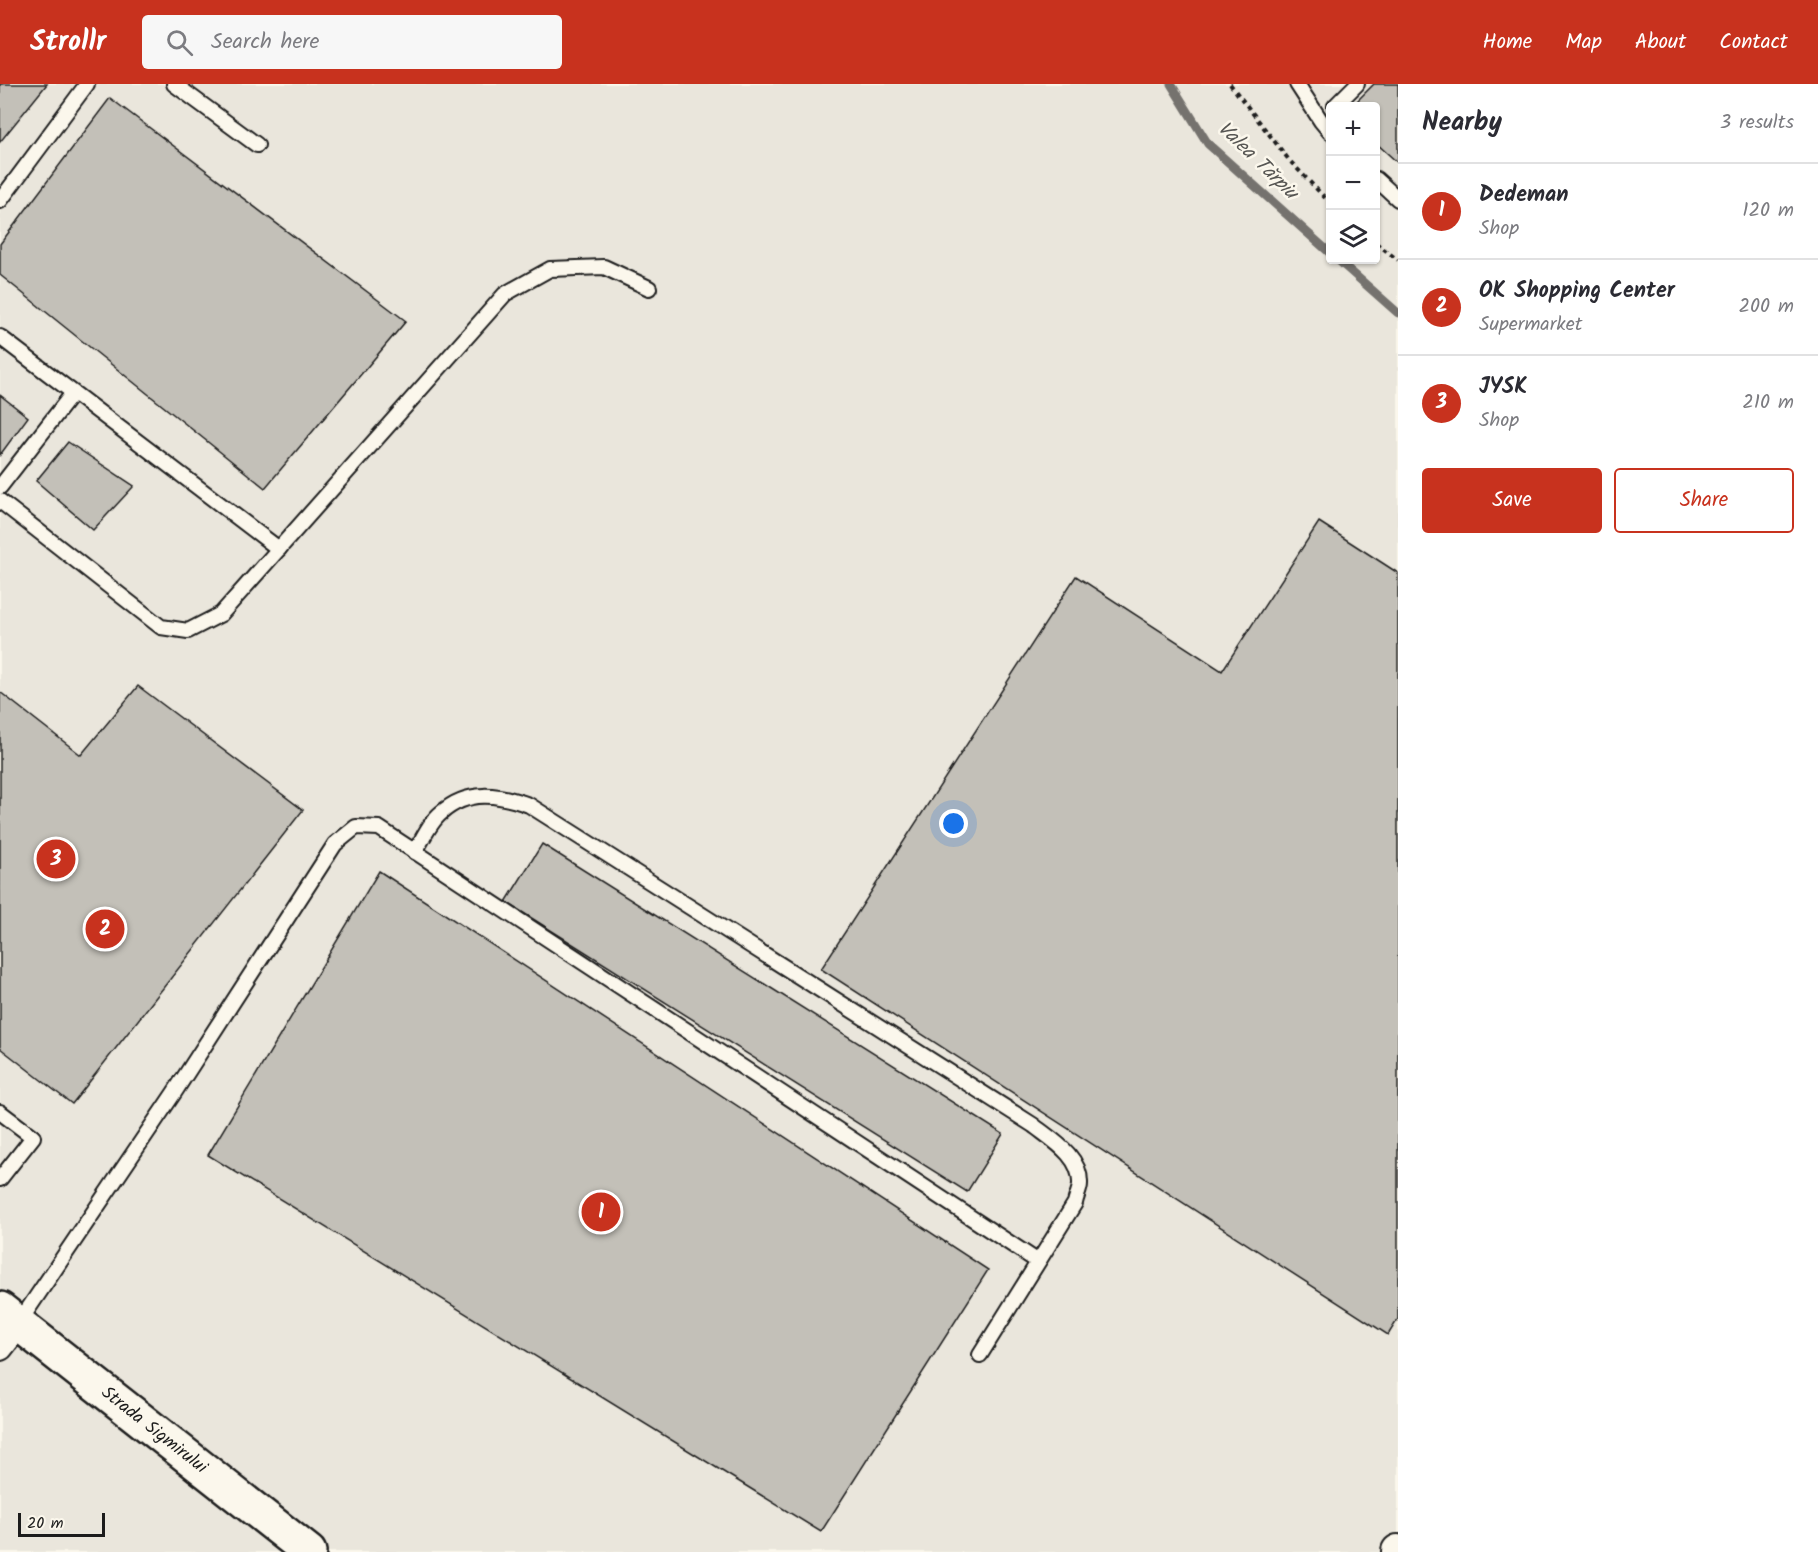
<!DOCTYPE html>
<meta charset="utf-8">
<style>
body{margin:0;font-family:Kalam,sans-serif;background:#f7f7f7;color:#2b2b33}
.controls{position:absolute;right:18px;top:18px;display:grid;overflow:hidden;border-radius:6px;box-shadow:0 2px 4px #0004}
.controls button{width:54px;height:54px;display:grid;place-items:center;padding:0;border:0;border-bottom:2px solid #e1e1e2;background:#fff;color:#2b2b33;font:30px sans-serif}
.scale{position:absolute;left:18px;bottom:15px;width:87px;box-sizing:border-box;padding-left:6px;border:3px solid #1c1c1c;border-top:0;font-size:16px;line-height:21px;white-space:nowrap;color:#1c1c1c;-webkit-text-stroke:4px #fbf7ec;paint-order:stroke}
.you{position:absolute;left:954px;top:740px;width:21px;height:21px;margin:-15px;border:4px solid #fff;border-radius:50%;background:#1a73e8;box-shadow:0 0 0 9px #1a73e833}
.badge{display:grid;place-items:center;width:39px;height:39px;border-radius:50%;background:#c8321e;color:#fff;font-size:20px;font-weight:700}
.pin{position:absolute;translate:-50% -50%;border:3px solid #fff;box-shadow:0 2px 6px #0006}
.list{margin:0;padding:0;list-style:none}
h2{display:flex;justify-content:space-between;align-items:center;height:78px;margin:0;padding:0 24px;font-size:26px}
h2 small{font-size:20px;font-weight:400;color:#7c7c81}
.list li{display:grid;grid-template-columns:39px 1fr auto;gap:18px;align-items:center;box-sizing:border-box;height:96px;padding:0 24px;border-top:2px solid #e1e1e2}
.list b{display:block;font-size:22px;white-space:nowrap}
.list p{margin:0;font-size:20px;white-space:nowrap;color:#7c7c81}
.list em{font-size:20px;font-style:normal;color:#7c7c81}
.actions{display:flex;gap:12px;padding:18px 24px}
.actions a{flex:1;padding:14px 0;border:2px solid #c8321e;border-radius:6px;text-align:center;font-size:21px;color:#c8321e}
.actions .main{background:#c8321e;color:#fff}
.icon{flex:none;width:33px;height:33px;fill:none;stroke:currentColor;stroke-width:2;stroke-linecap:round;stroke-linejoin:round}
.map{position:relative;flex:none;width:1398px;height:1468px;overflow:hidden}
header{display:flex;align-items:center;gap:36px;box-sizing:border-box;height:84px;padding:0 30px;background:#c8321e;color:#fff}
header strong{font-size:28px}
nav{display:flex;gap:33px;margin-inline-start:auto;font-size:21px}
.search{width:420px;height:54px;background:#f7f7f7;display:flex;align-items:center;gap:15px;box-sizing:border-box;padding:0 21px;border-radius:6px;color:#7c7c81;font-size:22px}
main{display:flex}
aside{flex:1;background:#fff}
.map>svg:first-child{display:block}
</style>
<header>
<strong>Strollr</strong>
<div class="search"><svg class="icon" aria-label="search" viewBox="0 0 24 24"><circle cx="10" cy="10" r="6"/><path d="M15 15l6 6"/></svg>Search here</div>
<nav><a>Home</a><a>Map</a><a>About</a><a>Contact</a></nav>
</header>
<main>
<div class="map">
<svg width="1398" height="1468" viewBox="0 0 1398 1468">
<rect width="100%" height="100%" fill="#fbf7ec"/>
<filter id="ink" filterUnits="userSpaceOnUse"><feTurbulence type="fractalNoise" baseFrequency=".0167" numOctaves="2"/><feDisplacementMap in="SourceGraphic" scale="12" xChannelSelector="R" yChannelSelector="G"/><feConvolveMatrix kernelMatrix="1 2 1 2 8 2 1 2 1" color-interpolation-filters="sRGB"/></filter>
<g filter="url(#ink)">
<!-- built -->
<path fill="#eae6dc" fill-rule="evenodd" d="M0,0H1398V1468H0ZM1330,22H1376V176H1330Z"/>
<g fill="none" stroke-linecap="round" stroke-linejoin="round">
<!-- stream -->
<g stroke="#74726e" stroke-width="9">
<path d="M1171,0L1208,60L1330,169"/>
<path d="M1338,176L1398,229"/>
</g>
</g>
<!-- building -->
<g fill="#c3c0b8" stroke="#1c1c1c" stroke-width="1.5">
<path d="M0,0H47L0,58Z"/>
<path d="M1374,0H1398V79L1376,59V22H1352Z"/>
<path d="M110,14L406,237L265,404L0,191V160Z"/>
<path d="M0,311L28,333L0,371Z"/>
<path d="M68,358L134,402L93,446L36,397Z"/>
<path d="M1319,438L1398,489V1235L1388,1251L821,885L1076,492L1222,587Z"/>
<path d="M138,602L303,726L72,1020L0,964V608L81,671Z"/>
<path d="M542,760L1003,1050L967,1108L506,818Z"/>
<path d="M379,787L988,1186L821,1448L208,1071Z"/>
</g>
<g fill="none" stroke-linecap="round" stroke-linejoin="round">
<defs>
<g id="service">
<path d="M174,0L257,61"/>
<path d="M1297,0L1321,37L1330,48"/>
<path d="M1335,22L1357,0"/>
<path d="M1376,95L1398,115"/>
<path d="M0,117L87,0"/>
<path d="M0,253L279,465"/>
<path d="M0,403L73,309"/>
<path d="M0,417L161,543L188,547L221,530L505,210L550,185L604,183L649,204"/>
<path d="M415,768C422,756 430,738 441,729C468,705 498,710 529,721L1033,1041C1052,1056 1081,1072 1080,1100C1080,1106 1076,1113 1075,1119L980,1271"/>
<path d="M0,1028L33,1053L0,1095"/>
<path d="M18,1240L174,1009L335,760L356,743L379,744L1037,1177"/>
</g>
<path id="minor" d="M0,1263L18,1240"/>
<path id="tertiary" d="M1398,1468V1467"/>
<g id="secondary">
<path id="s1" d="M0,1225L309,1468"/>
</g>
</defs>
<!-- service casing -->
<use href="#service" stroke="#1c1c1c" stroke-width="18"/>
<!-- minor casing -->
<use href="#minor" stroke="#1c1c1c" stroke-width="30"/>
<!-- tertiary casing -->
<use href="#tertiary" stroke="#1c1c1c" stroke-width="36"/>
<!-- secondary casing -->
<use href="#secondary" stroke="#1c1c1c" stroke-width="38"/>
<!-- path -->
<g stroke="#1c1c1c" stroke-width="4" stroke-dasharray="4.5 4.5" stroke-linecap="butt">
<path d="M1230,0L1289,76L1330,119"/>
<path d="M1376,159L1398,176"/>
</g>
<!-- service -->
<use href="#service" stroke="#fbf7ec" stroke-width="14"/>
<!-- minor -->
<use href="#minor" stroke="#fbf7ec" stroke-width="26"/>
<!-- tertiary -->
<use href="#tertiary" stroke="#fbf7ec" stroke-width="32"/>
<!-- secondary -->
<use href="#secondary" stroke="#fbf7ec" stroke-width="33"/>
</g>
</g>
<g text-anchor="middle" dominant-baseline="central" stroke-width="5" stroke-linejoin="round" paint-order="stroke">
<!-- street labels -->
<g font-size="18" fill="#1c1c1c" stroke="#fbf7ec">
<text stroke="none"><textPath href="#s1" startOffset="196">Strada Sigmirului</textPath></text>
</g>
<!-- water labels -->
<g font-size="20" font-style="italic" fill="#575653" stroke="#fbf7ec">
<text transform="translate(1257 77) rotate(44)">Valea Tărpiu</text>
</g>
</g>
</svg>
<div class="controls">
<button>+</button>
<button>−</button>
<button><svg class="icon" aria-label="layers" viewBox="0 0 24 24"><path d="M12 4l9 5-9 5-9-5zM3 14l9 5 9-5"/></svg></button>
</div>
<div class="scale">20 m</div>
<div class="you"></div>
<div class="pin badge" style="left:601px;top:1128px">1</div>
<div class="pin badge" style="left:105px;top:845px">2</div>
<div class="pin badge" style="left:56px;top:775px">3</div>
</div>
<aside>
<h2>Nearby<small>3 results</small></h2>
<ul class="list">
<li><span class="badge">1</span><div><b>Dedeman</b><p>Shop</p></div><em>120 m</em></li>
<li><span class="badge">2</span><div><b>OK Shopping Center</b><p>Supermarket</p></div><em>200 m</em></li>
<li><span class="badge">3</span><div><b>JYSK</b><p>Shop</p></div><em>210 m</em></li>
</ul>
<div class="actions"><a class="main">Save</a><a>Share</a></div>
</aside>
</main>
